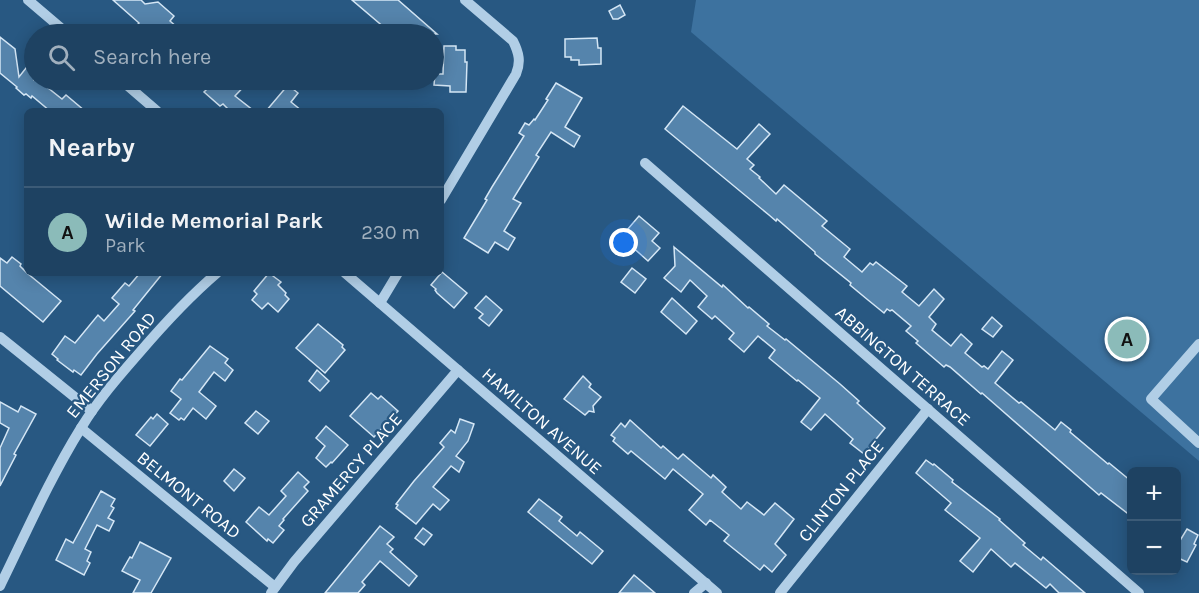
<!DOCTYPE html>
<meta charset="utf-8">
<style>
body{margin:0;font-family:Karla,sans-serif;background:#2b4d6b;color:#f1f3f6}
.controls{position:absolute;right:18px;bottom:18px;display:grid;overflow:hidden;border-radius:9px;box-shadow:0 3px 15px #0003}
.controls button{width:54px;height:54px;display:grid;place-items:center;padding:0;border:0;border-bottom:2px solid #3c5b77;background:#1e4262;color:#f1f3f6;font:30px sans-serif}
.you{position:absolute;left:624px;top:243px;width:21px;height:21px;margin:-15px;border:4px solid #fff;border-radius:50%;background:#1a73e8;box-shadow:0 0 0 9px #1a73e833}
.badge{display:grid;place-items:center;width:39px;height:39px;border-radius:50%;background:#8bbbb9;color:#111;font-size:20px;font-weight:700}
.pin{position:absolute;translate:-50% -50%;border:3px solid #fff;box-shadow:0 2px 6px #0006}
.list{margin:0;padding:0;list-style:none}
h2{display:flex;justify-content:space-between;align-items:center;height:78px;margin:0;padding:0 24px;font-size:26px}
h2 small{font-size:20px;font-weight:400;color:#a1b0be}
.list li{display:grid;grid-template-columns:39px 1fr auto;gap:18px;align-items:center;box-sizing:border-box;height:90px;padding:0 24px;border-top:2px solid #3c5b77}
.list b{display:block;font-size:22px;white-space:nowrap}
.list p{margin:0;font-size:20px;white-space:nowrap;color:#a1b0be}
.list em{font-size:20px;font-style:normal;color:#a1b0be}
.icon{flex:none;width:33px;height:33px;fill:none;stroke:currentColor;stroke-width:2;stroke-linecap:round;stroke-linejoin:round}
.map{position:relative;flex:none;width:1199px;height:593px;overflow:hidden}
.search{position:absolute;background:#1e4262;box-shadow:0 3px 15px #0003;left:24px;top:24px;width:420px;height:66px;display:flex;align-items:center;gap:15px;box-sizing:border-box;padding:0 21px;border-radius:33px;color:#a1b0be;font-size:22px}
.panel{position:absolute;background:#1e4262;box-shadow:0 3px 15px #0003;left:24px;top:108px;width:420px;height:168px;border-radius:9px}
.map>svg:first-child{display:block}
</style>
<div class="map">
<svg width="1199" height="593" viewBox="0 0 1199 593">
<rect width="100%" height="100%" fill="#285882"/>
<!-- green -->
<path fill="#3d729f" d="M696,0H1199V461L691,32Z"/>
<!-- building -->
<g fill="#5584ac" stroke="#d4e6f5" stroke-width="1.5">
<path d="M113,0H141L145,4L158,2L174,16L170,21L185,34H129L139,23Z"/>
<path d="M352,0H398L437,34H392Z"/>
<path d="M620,5L625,15L618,19H613L609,11Z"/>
<path d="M0,37L15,49L19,77L34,58V80H38L62,99L66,95L85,111H50L32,96L31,98L26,94L24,95L16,88L17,87L0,73Z"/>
<path d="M597,38L598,48H601V64L579,65V60H571V57H565V39Z"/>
<path d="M444,46H456V50H465V62H467L466,92H450V86L434,85L435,74H443Z"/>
<path d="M195,80H250L235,96L254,111H230L223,104L220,106L204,92L206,90Z"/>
<path d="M556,83L582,98L565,127L580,136L574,147L551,132L536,155L539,157L513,199L521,203L504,231L515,238L508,250L495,242L488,253L464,238L487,200L485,199L492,187L524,136L519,133L525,123L529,125L534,119L535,120L548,100L546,99Z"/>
<path d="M288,85L298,93L291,102L302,111H266Z"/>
<path d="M683,106L737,149L759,124L770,134L747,159L754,165L750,169L760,177L759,178L776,194L784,185L827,221L822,226L850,249L844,257L862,272L870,263L873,265L876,262L907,286L902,292L919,306L934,289L944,299L929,317L936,324L932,330L951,346L961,334L972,344L965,353L982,367L984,366L988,369L1002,351L1013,360L995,383L1019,403L1021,402L1055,430L1061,422L1071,430L1070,432L1108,464L1109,463L1131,481V516L1101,493L1099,495L982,393L981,394L950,367L946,365L944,367L916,343L918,341L906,331L911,326L892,310L890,311L887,309L884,313L868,300L850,285L851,283L815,254V252L777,219L776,221L769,215L665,129Z"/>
<path d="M639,216L659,233L652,241L660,248L648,261L621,237Z"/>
<path d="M674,247L722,287L723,285L748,308L749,307L769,324L767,326L785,340L786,339L840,384L859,401L857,403L885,428L864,454L850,443L853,439L825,414L811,430L801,422L820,398L798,380L797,381L769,358L775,350L758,336L744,352L729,339L734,333L715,316L712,319L698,307L707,296L690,280L681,292L664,278L675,266Z"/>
<path d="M12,257L21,264L20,266L27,273L61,301L43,322L0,286V258L7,263Z"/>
<path d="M632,268L646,279L635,293L621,282Z"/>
<path d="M442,272L467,293L454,308L437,293L435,290L436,289L431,285Z"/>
<path d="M140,273H163L133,310L135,311L97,354L81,375L74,370L73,372L57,360L58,359L52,354L65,336L75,343L98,315L104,321L119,304L112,298L125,283L129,286Z"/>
<path d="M269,273L281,282L278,285L286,293L285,295L289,299L278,312L268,303L262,309L252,300L257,294L254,291Z"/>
<path d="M486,296L502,310L489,326L479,318L483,314L475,308Z"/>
<path d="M672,298L697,321L686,334L661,312Z"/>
<path d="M992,317L1002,326L993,337L982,329Z"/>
<path d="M318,324L343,345L342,347L345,350L325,373L296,348Z"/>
<path d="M210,346L228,359L225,363L233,370L225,381L214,372L199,392L216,406L206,419L193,408L184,420L181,418L179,420L170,413L181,399L171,391L180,379L182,380Z"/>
<path d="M317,370L329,381L320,391L309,381Z"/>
<path d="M583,376L591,384L589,387L601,397L593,406L594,412L589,411L585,415L564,399Z"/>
<path d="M371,393L378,399L381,396L398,411L374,437L350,416Z"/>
<path d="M0,402L18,412L21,406L36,414L14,454L16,455L0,486V448L9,428L0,423Z"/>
<path d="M256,411L269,421L258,434L245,423Z"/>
<path d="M157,414L168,424L150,446L136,435L151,417L153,419Z"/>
<path d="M460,419L474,424L468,441L456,456L464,462L459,472L451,466L433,487L449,500L440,510L433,504L416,524L396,508L398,505L396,504L414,481L444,447L440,443L451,430L455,433Z"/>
<path d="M630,420L661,448L663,446L678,459L683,454L711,478L713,475L726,487L722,492L741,509L747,502L764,515L775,503L794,519L775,544L786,555L772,572L764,565L760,570L724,541L729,535L710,520L706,525L689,510L703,494L673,469L665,479L631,451L628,454L613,441L615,438L611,435L621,423L625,427Z"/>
<path d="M326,426L348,445L332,463L331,462L326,467L316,458L325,446L316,438Z"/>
<path d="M926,460L933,465L934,464L953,480L952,482L1000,519L999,520L1025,543L1023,545L1041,560L1043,557L1085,593H1059L1050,584L1046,588L1015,563L1011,567L991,549L973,572L960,561L980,538L945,510L951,503L916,473Z"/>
<path d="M234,469L245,478L234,491L224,481Z"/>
<path d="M298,472L309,482L304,487L308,491L283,519L284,520L279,526L284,530L273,543L268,539L267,541L246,522L259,507L269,515L286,496L281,491Z"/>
<path d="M101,491L115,499L111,506L114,508L108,518L114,521L109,531L97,525L85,549L91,552L87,561L90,563L84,575L56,560L66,539L73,543Z"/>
<path d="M539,499L562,517L559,521L577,536L580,532L603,551L592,564L528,512Z"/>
<path d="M380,526L394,537L387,544L393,549L390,552L417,576L409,586L380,561L362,582L365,585L358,593H325Z"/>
<path d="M423,528L432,535L424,545L415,538Z"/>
<path d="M1187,529L1198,535L1194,544L1196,545L1187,562L1176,557V547Z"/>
<path d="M140,542L171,558L151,593H133L140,580L122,571L130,557L132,558Z"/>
<path d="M634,575L655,593H619Z"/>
</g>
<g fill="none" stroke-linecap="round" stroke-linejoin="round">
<!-- minor -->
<g stroke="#b1cee6" stroke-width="10">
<path d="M28,0L68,34"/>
<path d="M121,80L157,111"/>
<path d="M645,163L1139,593"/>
<path d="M441,200L516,74C521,62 519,53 513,41L465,0"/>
<path d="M345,273L717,593"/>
<path d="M380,303L398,273"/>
<path d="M0,337L92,411"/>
<path d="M1199,344L1151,399L1199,443"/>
<path d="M81,428L275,587"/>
<path d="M0,586C26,533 50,478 81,428C98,400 119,376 140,352C164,324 189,297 217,273"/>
<path d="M271,593L294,562L458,370"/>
<path d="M694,593L706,583"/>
<path d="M780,593L928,409"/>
</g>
</g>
<g text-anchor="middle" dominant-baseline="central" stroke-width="4.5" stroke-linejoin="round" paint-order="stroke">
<!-- street labels -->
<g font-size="18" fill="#fff" stroke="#285882">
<text transform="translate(111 365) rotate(-51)">EMERSON ROAD</text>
<text transform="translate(903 366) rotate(41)">ABBINGTON TERRACE</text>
<text transform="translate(542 421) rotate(41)">HAMILTON AVENUE</text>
<text transform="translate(351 470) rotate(-49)">GRAMERCY PLACE</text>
<text transform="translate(841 491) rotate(-51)">CLINTON PLACE</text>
<text transform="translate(189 495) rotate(39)">BELMONT ROAD</text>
</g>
</g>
</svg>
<div class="controls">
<button>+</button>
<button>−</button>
</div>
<div class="you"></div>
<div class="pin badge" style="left:1127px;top:339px">A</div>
<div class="search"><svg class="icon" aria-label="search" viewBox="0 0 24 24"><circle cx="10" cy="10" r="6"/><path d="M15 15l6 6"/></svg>Search here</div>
<section class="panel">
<h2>Nearby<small></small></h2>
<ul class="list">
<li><span class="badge">A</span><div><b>Wilde Memorial Park</b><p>Park</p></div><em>230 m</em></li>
</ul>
</section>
</div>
